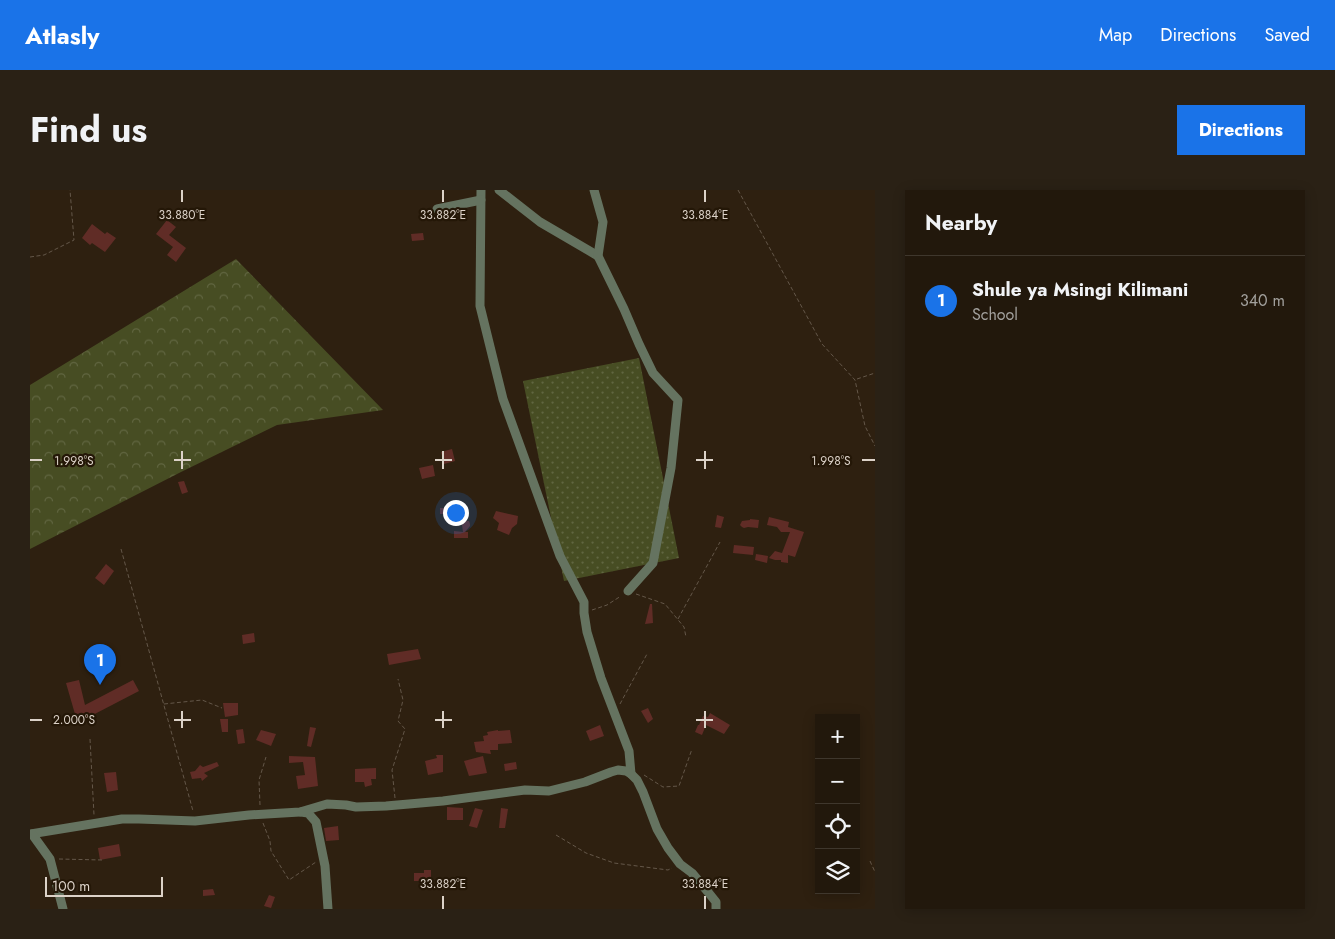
<!DOCTYPE html>
<meta charset="utf-8">
<style>
body{margin:0;font-family:Jost,sans-serif;background:#2a2115;color:#f1f3f6}
.controls{position:absolute;right:15px;bottom:15px;display:grid;overflow:hidden;border-radius:0px;box-shadow:0 2px 12px #0003}
.controls button{width:45px;height:45px;display:grid;place-items:center;padding:0;border:0;border-bottom:1px solid #3f372d;background:#22180c;color:#f1f3f6;font:25px sans-serif}
.scale{position:absolute;left:15px;bottom:12px;width:118px;box-sizing:border-box;padding-left:5px;border:2px solid #dcd2c8;border-top:0;font-size:14px;line-height:18px;white-space:nowrap;color:#dcd2c8;-webkit-text-stroke:4px #241707;paint-order:stroke}
.you{position:absolute;left:425px;top:322px;width:18px;height:18px;margin:-12px;border:4px solid #fff;border-radius:50%;background:#1a73e8;box-shadow:0 0 0 8px #1a73e833}
.badge{display:grid;place-items:center;width:32px;height:32px;border-radius:50%;background:#1a73e8;color:#fff;font-size:16px;font-weight:700}
.pin{position:absolute;translate:-50% -41px;filter:drop-shadow(0 1px 2px #0008)}
.pin::after{content:'';position:absolute;top:26px;width:18px;height:15px;background:inherit;clip-path:polygon(0 0,100% 0,50% 100%)}
.list{margin:0;padding:0;list-style:none}
h2{display:flex;justify-content:space-between;align-items:center;height:65px;margin:0;padding:0 20px;font-size:21px}
h2 small{font-size:16px;font-weight:400;color:#a2a09d}
.list li{display:grid;grid-template-columns:32px 1fr auto;gap:15px;align-items:center;box-sizing:border-box;height:90px;padding:0 20px;border-top:1px solid #3f372d}
.list b{display:block;font-size:19px;white-space:nowrap}
.list p{margin:0;font-size:16px;white-space:nowrap;color:#a2a09d}
.list em{font-size:16px;font-style:normal;color:#a2a09d}
.icon{flex:none;width:28px;height:28px;fill:none;stroke:currentColor;stroke-width:2;stroke-linecap:round;stroke-linejoin:round}
.map{position:relative;flex:none;width:845px;height:719px;overflow:hidden;border-radius:0px}
header{display:flex;align-items:center;gap:30px;box-sizing:border-box;height:70px;padding:0 25px;background:#1a73e8;color:#fff}
header strong{font-size:24px}
nav{display:flex;gap:28px;margin-inline-start:auto;font-size:18px}
.intro{display:flex;align-items:center;justify-content:space-between;box-sizing:border-box;height:120px;padding:0 30px}
h1{margin:0;font-size:35px}
.button{padding:12px 22px;border-radius:0px;background:#1a73e8;color:#fff;font-size:18px;font-weight:700}
main{display:flex;gap:30px;padding:0 30px}
aside{flex:1;background:#22180c;border-radius:0px;box-shadow:0 2px 12px #0003}
.map>svg:first-child{display:block}
</style>
<header>
<strong>Atlasly</strong>
<nav><a>Map</a><a>Directions</a><a>Saved</a></nav>
</header>
<div class="intro"><h1>Find us</h1><a class="button">Directions</a></div>
<main>
<div class="map">
<svg width="845" height="719" viewBox="0 0 845 719">
<defs>
<pattern id="forest-crowns" width="20" height="18" patternUnits="userSpaceOnUse" patternTransform="scale(1.25)"><rect width="20" height="18" fill="#474d23"/><path d="M2 6a3 3 0 1 1 6 0M12 15a3 3 0 1 1 6 0" fill="none" stroke="#616641"/></pattern>
<pattern id="park-dots" width="8" height="8" patternUnits="userSpaceOnUse" patternTransform="scale(1.25)"><rect width="8" height="8" fill="#474d23"/><path d="M2 2h.1M6 6h.1" fill="none" stroke="#616641" stroke-width="1.8" stroke-linecap="round"/></pattern>
</defs>
<rect width="100%" height="100%" fill="#2e2010"/>
<!-- forest -->
<path fill="url(#forest-crowns)" d="M206,69L353,220L247,235L151,282L0,359V195Z"/>
<!-- park -->
<path fill="url(#park-dots)" d="M609,168L649,368L534,391L493,191Z"/>
<!-- building -->
<g fill="#602c26">
<path d="M137,30L146,37L139,45L156,58L146,72L137,65L143,57L126,44Z"/>
<path d="M62,34L75,44L77,42L86,48L75,62L62,53L60,55L52,48Z"/>
<path d="M393,43L394,50L382,51L381,44Z"/>
<path d="M422,259L425,271L414,274L411,262Z"/>
<path d="M403,275L405,286L392,289L389,278Z"/>
<path d="M154,291L158,302L152,304L148,292Z"/>
<rect x="410" y="318" width="13" height="6"/>
<path d="M466,321L488,326L487,334L482,338L479,345L467,340L469,333L463,328Z"/>
<path d="M687,325L694,327L691,338L685,337Z"/>
<path d="M739,327L759,332L758,337L774,342L765,367L758,365V373L751,372V370H745L739,368L745,361L752,363L760,342H751L747,337L737,335Z"/>
<path d="M720,329L729,330L728,338L718,337L714,338L712,337L710,335L712,331L720,330Z"/>
<path d="M435,331H439L440,334V336L435,342H438V348H424V341L433,342L432,335Z"/>
<path d="M704,355L724,357L723,365L703,363Z"/>
<path d="M726,364L738,366L737,373L725,370Z"/>
<path d="M76,374L84,381L74,395L65,388Z"/>
<path d="M620,414H622L623,433L615,434Z"/>
<path d="M224,443L225,452L213,454L212,445Z"/>
<path d="M388,459L391,469L359,475L357,464Z"/>
<path d="M49,490L55,515L103,490L109,501L57,528L47,531L36,493Z"/>
<path d="M193,513H208V525L195,527Z"/>
<path d="M618,518L623,529L618,533L611,521Z"/>
<path d="M680,523L700,535L694,544L676,535L672,545L665,542L668,535H669L673,526L678,527Z"/>
<path d="M190,529H198V542H192Z"/>
<path d="M570,535L574,546L560,551L556,541Z"/>
<path d="M280,537L286,538L281,557L277,556Z"/>
<path d="M213,539L215,553L208,554L206,540Z"/>
<path d="M231,540L246,544L241,556L226,550Z"/>
<path d="M468,540V541L480,540L482,553L468,554V560H460L461,564L446,562L444,552L454,551L453,546L458,545L457,542Z"/>
<path d="M406,565H413V582L398,585L395,571L407,568Z"/>
<path d="M259,566L285,567L288,596L268,599L266,586L275,585L273,572L259,573Z"/>
<path d="M453,566L457,583L439,586L434,571Z"/>
<path d="M187,572L189,576L174,583L178,586L172,591L171,588L162,589L160,582L165,581L170,575L173,577Z"/>
<path d="M486,572L487,579L475,581L474,574Z"/>
<path d="M346,578V589H341L342,595L335,597L334,592H325V579Z"/>
<path d="M86,582L88,600L77,602L74,583Z"/>
<path d="M417,617L433,618V630H417Z"/>
<path d="M445,618L453,620L447,638L439,636Z"/>
<path d="M471,618L478,619L475,638H469Z"/>
<path d="M308,636L309,650L296,651L294,638Z"/>
<path d="M89,654L91,666L70,670L68,658Z"/>
<path d="M394,680H401V694H393V691H384V683H394Z"/>
<path d="M183,699L185,705L173,706V700Z"/>
<path d="M239,705L245,707L241,718L234,716Z"/>
</g>
<g fill="none" stroke-linecap="round" stroke-linejoin="round">
<!-- path -->
<g stroke="#645749" stroke-width="1" stroke-dasharray="4 2.5" stroke-linecap="butt">
<path d="M708,0L792,154L825,190L835,236L845,256"/>
<path d="M0,67L14,65L44,50L40,0"/>
<path d="M827,189L845,183"/>
<path d="M91,359L163,621"/>
<path d="M606,404L635,414L654,437L656,447"/>
<path d="M562,420L577,415L591,406"/>
<path d="M648,429L690,352"/>
<path d="M134,514L172,510L192,518"/>
<path d="M590,514L617,464"/>
<path d="M60,549L64,625"/>
<path d="M614,585L633,597L649,596L662,559"/>
<path d="M365,608L362,580L375,539L368,531L373,510L368,489"/>
<path d="M230,615L229,590L236,567"/>
<path d="M233,633L240,651L241,661L259,690L286,672"/>
<path d="M526,645L556,663L584,673L638,680L642,678"/>
<path d="M29,669L72,670"/>
<path d="M840,671L845,682"/>
</g>
<!-- minor -->
<g stroke="#657360" stroke-width="9">
<path d="M451,0L450,116L473,209L530,366L554,412V423L557,442L571,488L599,561L601,584"/>
<path d="M469,0L510,32L568,66"/>
<path d="M564,0L573,32L568,66L594,119L609,154L623,183L648,210L641,278L623,373L598,401"/>
<path d="M407,19L451,10"/>
<path d="M271,622L278,623L286,632L295,676L298,719"/>
<path d="M0,644L92,629H109L165,631L219,625L270,622L297,614L316,615L326,617L356,616L413,611L495,600L519,601L555,592L581,582L588,580L596,581L601,584L607,590L613,602L627,639L638,658L650,674L662,683L678,702L686,712V719"/>
<path d="M2,644L20,669L33,719"/>
</g>
</g>
<!-- ticks -->
<path fill="none" stroke="#dcd2c8" stroke-width="2" d="M152,0V12M413,0V12M675,0V12M152,261V279M413,261V279M675,261V279M0,270H12M144,270H161M405,270H422M666,270H683M832,270H845M152,521V538M413,521V538M675,521V538M0,530H12M144,530H161M405,530H422M666,530H683M413,706V719M675,706V719"/>
<g font-size="12" text-anchor="middle" fill="#dcd2c8" stroke="#241707" stroke-width="4.5" stroke-linejoin="round" paint-order="stroke">
<text x="152" y="29">33.880°E</text>
<text x="413" y="29">33.882°E</text>
<text x="675" y="29">33.884°E</text>
<text x="44" y="275">1.998°S</text>
<text x="801" y="275">1.998°S</text>
<text x="44" y="534">2.000°S</text>
<text x="413" y="698">33.882°E</text>
<text x="675" y="698">33.884°E</text>
</g>
</svg>
<div class="controls">
<button>+</button>
<button>−</button>
<button><svg class="icon" aria-label="locate" viewBox="0 0 24 24"><circle cx="12" cy="12" r="6"/><path d="M12 2v4M12 18v4M2 12h4M18 12h4"/></svg></button>
<button><svg class="icon" aria-label="layers" viewBox="0 0 24 24"><path d="M12 4l9 5-9 5-9-5zM3 14l9 5 9-5"/></svg></button>
</div>
<div class="scale">100 m</div>
<div class="you"></div>
<div class="pin badge" style="left:70px;top:495px">1</div>
</div>
<aside>
<h2>Nearby<small></small></h2>
<ul class="list">
<li><span class="badge">1</span><div><b>Shule ya Msingi Kilimani</b><p>School</p></div><em>340 m</em></li>
</ul>
</aside>
</main>
